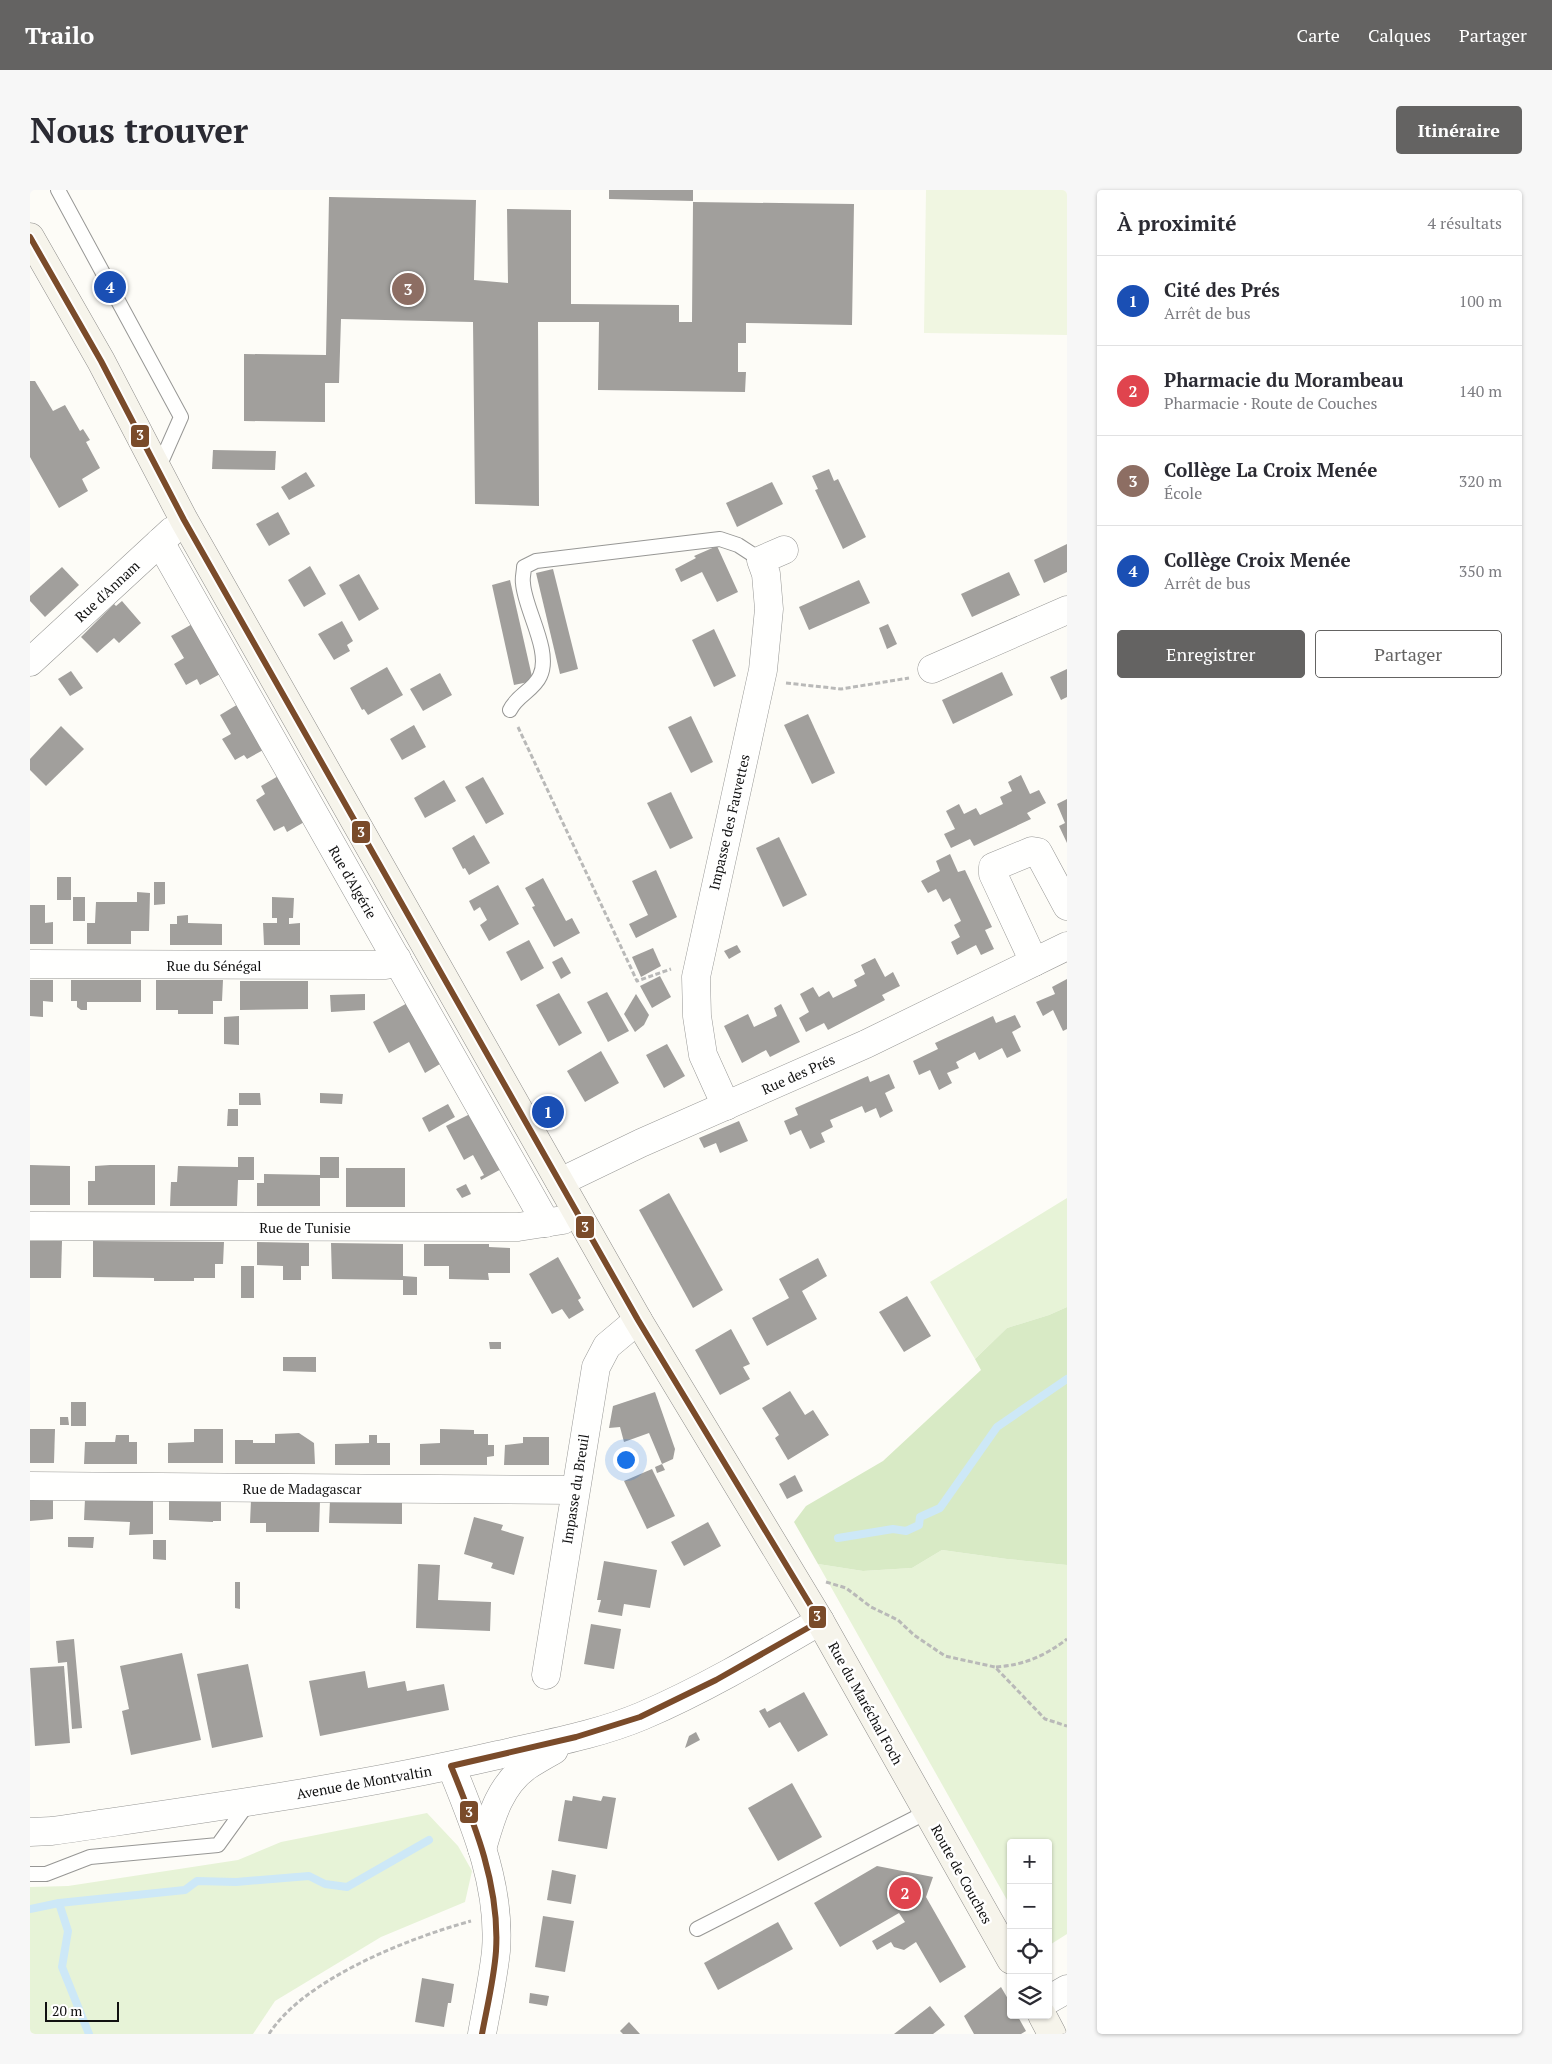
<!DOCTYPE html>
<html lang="fr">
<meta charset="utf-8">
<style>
body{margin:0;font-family:"PT Serif",serif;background:#f7f7f7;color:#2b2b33}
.controls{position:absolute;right:15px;bottom:15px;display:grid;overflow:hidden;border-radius:5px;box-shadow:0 1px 4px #0004}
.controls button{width:45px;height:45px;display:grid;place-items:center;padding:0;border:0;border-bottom:1px solid #e1e1e2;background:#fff;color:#2b2b33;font:25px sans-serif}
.scale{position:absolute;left:15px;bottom:12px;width:74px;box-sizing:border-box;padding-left:5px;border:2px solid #111;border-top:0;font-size:14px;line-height:18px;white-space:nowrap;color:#111;-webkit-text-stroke:4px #fff;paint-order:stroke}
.you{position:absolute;left:595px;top:1269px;width:18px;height:18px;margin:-12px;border:4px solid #fff;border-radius:50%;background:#1a73e8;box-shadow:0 0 0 8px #1a73e833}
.badge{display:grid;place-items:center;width:32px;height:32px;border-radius:50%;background:#646362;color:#fff;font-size:16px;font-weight:700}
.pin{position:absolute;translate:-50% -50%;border:2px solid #fff;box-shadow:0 1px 5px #0006}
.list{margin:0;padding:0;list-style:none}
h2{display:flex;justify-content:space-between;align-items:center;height:65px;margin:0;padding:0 20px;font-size:21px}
h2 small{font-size:16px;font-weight:400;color:#7c7c81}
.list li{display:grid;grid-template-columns:32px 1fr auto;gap:15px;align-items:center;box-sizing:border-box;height:90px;padding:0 20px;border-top:1px solid #e1e1e2}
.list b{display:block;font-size:19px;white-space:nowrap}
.list p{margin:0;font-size:16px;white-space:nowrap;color:#7c7c81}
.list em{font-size:16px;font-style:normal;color:#7c7c81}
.actions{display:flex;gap:10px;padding:15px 20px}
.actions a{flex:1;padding:11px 0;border:1px solid #646362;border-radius:5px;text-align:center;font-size:18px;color:#646362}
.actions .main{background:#646362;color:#fff}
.icon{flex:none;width:28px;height:28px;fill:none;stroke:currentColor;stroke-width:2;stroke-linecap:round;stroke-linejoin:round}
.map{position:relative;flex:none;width:1037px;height:1844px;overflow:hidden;border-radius:5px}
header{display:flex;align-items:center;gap:30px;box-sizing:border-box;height:70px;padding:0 25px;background:#646362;color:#fff}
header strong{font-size:24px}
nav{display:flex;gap:28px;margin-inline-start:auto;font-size:18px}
.intro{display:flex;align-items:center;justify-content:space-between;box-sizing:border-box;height:120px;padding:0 30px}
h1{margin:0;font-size:35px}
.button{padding:12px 22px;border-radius:5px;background:#646362;color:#fff;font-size:18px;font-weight:700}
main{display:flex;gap:30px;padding:0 30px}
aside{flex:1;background:#fff;border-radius:5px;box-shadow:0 1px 4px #0004}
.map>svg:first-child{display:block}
</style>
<header>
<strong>Trailo</strong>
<nav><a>Carte</a><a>Calques</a><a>Partager</a></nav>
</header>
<div class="intro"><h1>Nous trouver</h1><a class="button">Itinéraire</a></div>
<main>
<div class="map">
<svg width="1037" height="1844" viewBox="0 0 1037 1844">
<rect width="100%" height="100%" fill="#fdfcf7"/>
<!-- green -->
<g fill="#e7f3d7">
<path d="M1037,1008V1117L1019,1125L977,1138L945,1169L900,1092Z"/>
<path d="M912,1360L977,1369L1037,1375V1744L1018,1756V1653H981V1717L788,1374L833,1381L882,1378Z"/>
<path d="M397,1623L428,1656L442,1681L435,1712L351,1747L245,1811L223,1844H0V1697L38,1696L208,1670L251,1652Z"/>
</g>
<!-- forest -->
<path fill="#d8eac5" d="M1037,1117V1375L977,1369L912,1360L882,1378L833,1381L788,1374L764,1332L776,1316L853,1271L951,1180L945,1169L977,1138L1019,1125Z"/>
<!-- pitch -->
<path fill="#f0f6e1" d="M896,0H1037V145L894,143Z"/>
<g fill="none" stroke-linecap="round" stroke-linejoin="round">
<!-- stream -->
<g stroke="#cde8f7" stroke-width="8">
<path d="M808,1348L863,1339L876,1341L889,1335L890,1327L910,1318L967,1237L1037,1189"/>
<path d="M29,1713L38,1741L32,1777L59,1844"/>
<path d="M0,1719L29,1713L155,1700L167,1691L206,1692L279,1686L295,1694L317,1697L399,1650"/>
</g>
</g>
<!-- building -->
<g fill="#a19f9c">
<path d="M579,0H663V11L579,9Z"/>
<path d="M299,7L446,10L444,90L478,93L477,19L541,20V114L649,115V132H662L663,12L824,14L822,135L716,133V153H708V182H716L715,202L568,200L569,132H508L509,316L445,314L443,132L311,129L309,193H295V232L214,231V164L296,165Z"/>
<path d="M0,191H5L23,221L35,215L50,241L53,239L60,250L56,252L70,278L52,289L58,301L29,318L0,267Z"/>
<path d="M183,260L246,261L245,280L182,279Z"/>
<path d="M799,279L804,291L808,289L836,347L813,359L785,300L788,299L782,286Z"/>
<path d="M276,282L285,296L259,310L251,297Z"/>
<path d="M742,292L753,314L707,337L696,313Z"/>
<path d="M248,322L260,344L239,356L226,334Z"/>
<path d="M1037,354V382L1014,393L1004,370Z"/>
<path d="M687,356L708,402L687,412L672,382L651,392L645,379L666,368L664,366Z"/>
<path d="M280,376L296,404L274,417L258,390Z"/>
<path d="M32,377L49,395L15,427L0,411V406Z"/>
<path d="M523,379L548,479L530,484L506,383Z"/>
<path d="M979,382L990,405L942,427L931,404Z"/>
<path d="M329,384L349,419L329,431L309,395Z"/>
<path d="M480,390L503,491L484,495L462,395Z"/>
<path d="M829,390L840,413L779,440L769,417Z"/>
<path d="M92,411L111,433L89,453L84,448L67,463L51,447L84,414L86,416Z"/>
<path d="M312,431L323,451L317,455L320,461L304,470L288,444Z"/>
<path d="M164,433L192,483L170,495L167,489L156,495L144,474L154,468L141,446Z"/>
<path d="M858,434L867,454L857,459L849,438Z"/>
<path d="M684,439L706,486L684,497L662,450Z"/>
<path d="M357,477L373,505L338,525L334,519L332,520L320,498Z"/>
<path d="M1037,479V507L1031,510L1020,487Z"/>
<path d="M41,481L53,498L40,506L28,489Z"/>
<path d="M972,482L983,505L923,534L912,510Z"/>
<path d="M410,483L422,505L393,521L380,499Z"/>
<path d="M210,513L235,559L217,569L214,565L205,570L192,549L201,544L190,525Z"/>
<path d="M778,524L805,583L782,594L754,535Z"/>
<path d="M661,526L683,572L661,583L638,537Z"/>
<path d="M384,535L396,557L372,570L360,549Z"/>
<path d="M31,536L54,559L16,596L0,580V569Z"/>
<path d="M250,585L276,631L257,642L254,636L244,641L226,610L235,604L231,596Z"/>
<path d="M991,585L1000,604L1009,600L1016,613L997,623L1001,629L944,656L940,649L921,658L914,644L925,639L916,621L929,614L934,624L946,618L950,625L973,614L970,607L982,601L978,592Z"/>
<path d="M453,587L474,624L456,634L435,597Z"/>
<path d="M414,590L426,611L395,628L384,608Z"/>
<path d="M641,602L663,648L640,659L617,613Z"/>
<path d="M1037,609V653L1029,636L1035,633L1027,614Z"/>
<path d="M444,645L460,673L439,685L435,678L433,679L422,658Z"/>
<path d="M749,647L777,705L753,717L726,658Z"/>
<path d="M920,664L928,682L935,680L962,737L955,740L964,759L951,765L946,755L927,765L921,752L930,747L924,735L931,731L920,708L913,712L906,699L898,703L891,691L910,681L906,671Z"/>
<path d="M626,680L647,727L606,748L599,734L618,725L602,691Z"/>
<rect x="27" y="687" width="14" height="23"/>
<path d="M513,688L536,731L542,728L550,743L524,757L502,717L505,716L495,698Z"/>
<path d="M124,692H135V714L124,715Z"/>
<path d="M468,695L489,734L459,751L450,735L457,730L450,717L444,721L439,711Z"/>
<path d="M107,702L120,703L119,741H101V754H57V733H65L66,712H107Z"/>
<rect x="43" y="707" width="12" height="24"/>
<path d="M242,707L264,708L263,728H259V734L270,733V755H234L233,733H247V728H242Z"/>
<path d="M0,715H15V733L23,732V754H0Z"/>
<path d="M158,725V733L192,734V755H140V734H147V726Z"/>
<path d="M499,750L514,778L491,791L476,762Z"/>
<path d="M707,755L711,762L699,769L694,761Z"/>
<path d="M623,758L631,776L611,787L602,767Z"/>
<path d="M532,767L541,783L531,789L522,772Z"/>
<path d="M845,768L855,787L863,782L870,796L852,805L855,810L798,840L794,833L776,842L769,828L779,822L770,804L783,797L789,807L799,801L803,808L827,796L824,790L835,784L831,775Z"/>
<path d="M630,786L641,807L622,818L610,796Z"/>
<path d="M1037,789V839L1033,841L1023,820L1013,826L1006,812L1025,804L1022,797Z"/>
<path d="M0,790H23V812L13,811V827L0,826Z"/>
<path d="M41,790H111V812H57V820H51L47,817V811H41Z"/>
<path d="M126,790H193L192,811H183V824H148V820H126Z"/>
<path d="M210,791H278V819L210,820Z"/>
<path d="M577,802L599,841L578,852L557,812Z"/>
<path d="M529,803L552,843L529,856L506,815Z"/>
<path d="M335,804V820L301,822L300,805Z"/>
<path d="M606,804L619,825L614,835L605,842L594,824Z"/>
<path d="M381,811L415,871L395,883L379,852L359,863L343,832Z"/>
<path d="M751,814L770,852L740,867L736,860L712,873L694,836L718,824L724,837L747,826L744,818Z"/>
<path d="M985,825L991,837L982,842L991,861L977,868L972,858L949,870L945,862L926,872L929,878L917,883L922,893L909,900L900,880L889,885L883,871L908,859L905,853L963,826L966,833Z"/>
<path d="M209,826V855L194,854V827Z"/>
<path d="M637,854L655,886L634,898L616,865Z"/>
<path d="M571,861L589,893L555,912L537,881Z"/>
<path d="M859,884L865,898L855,903L863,921L850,928L846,918L835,923L832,916L800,930L803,937L791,943L795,952L780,959L771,940L760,945L754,931L768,925L765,918L838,886L840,892Z"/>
<path d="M209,903H230L231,915H209Z"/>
<path d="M290,903L313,904L312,914L290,913Z"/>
<path d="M418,914L425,927L399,942L392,928Z"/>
<path d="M198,919H208V936H197Z"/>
<path d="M444,922L475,977L451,990L450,987L454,985L443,965L434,970L416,936Z"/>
<path d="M709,931L718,951L690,963L686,953L674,958L669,948Z"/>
<path d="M208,967H224V990H208L207,1016H140L141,992H147L148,976L208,977Z"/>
<path d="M290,967H309V988H290V1016H227V993H234V984L290,985Z"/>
<path d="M0,975L40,976V1015H0Z"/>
<path d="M80,975H125V1015H58V991H65V976Z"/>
<rect x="316" y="978" width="59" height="39"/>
<path d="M436,994L441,1004L432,1008L426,999Z"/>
<path d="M639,1003L693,1100L663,1118L609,1020Z"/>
<path d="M0,1051H32L31,1088H0Z"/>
<path d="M63,1051L194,1052L193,1074H185V1088H164V1091H124V1088L63,1087Z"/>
<path d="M227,1052L279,1053V1076H271V1090H253V1076L227,1075Z"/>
<path d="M301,1053L373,1054V1086L387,1087V1105H373V1090L302,1089Z"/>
<path d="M394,1054H459V1057L480,1058V1083H458L459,1090L419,1089V1076H394Z"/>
<path d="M528,1067L551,1108L548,1110L554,1120L539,1129L532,1119L522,1124L499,1084Z"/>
<path d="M788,1068L797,1086L772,1101L787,1129L737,1156L722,1128L759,1108L749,1089Z"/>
<rect x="211" y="1076" width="13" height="32"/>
<path d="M877,1106L901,1146L874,1162L849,1122Z"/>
<path d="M701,1139L720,1174L713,1177L720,1189L690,1205L665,1160Z"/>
<path d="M459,1152H471V1159H460Z"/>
<path d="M253,1167H286V1182L253,1181Z"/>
<path d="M760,1201L775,1225L783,1220L799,1245L758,1270L745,1248L749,1245L732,1218Z"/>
<path d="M625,1202L645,1259L643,1269L632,1274L619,1243L594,1252L590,1237L579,1238L583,1216Z"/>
<rect x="41" y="1212" width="15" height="24"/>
<path d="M30,1227H38L39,1235H30Z"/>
<path d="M0,1239H25L24,1273H0Z"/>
<path d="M164,1239H193V1273H138V1253L164,1252Z"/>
<path d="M410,1239L444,1240V1244H458V1255H464V1266L457,1267V1275H390V1254L410,1253Z"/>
<path d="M269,1243L284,1253L285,1274H205V1250H223V1253H245V1244Z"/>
<path d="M86,1245H99V1252H107V1274H54L55,1252H85Z"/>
<path d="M339,1245H347V1253H360V1275H305V1254L339,1253Z"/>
<path d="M493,1247H519V1275H474L475,1255L493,1253Z"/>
<path d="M632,1274L635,1280L627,1283L625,1277Z"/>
<path d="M622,1279L645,1326L617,1339L594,1291Z"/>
<path d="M765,1285L773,1301L757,1309L749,1294Z"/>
<path d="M0,1309H23V1329L0,1331Z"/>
<path d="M55,1309L123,1310V1344L99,1345L100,1332L54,1330Z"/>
<path d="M139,1310H191V1331H183V1332L139,1330Z"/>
<path d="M221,1310L290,1311L289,1342H236V1333H220Z"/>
<path d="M300,1310L372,1311V1334L299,1333Z"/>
<path d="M444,1327L473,1335L471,1340L494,1347L484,1385L461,1378L463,1373L434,1364Z"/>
<path d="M678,1332L691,1356L654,1376L641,1352Z"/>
<path d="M38,1347H64L63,1358L38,1357Z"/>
<path d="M123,1350H136V1370L123,1369Z"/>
<path d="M574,1371L627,1380L620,1418L594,1414L592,1426L568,1422L571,1410H567Z"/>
<path d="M388,1374L410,1375L408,1410L461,1412L460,1441L386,1438Z"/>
<path d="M205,1392H210V1419L205,1418Z"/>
<path d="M561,1434L591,1439L584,1479L554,1474Z"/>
<path d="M44,1449L52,1538L42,1539L37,1472L28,1473L26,1451Z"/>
<path d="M152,1463L171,1550L101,1565L92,1521L99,1519L90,1476Z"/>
<path d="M218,1474L233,1547L182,1558L167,1484Z"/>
<path d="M34,1476L40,1553L5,1556L0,1478Z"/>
<path d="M335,1481L338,1498L375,1491L377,1501L414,1494L419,1520L290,1546L279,1491Z"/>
<path d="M774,1502L798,1545L768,1562L750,1532L739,1538L729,1521L735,1518L737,1522Z"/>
<path d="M666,1542L670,1550L655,1558L659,1546Z"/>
<path d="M762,1593L792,1647L748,1671L718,1618Z"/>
<path d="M543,1606L571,1611L573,1606L586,1608L577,1659L528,1651L535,1610L542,1611Z"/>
<path d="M847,1676L903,1687L896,1707L936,1777L910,1793L886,1752L874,1760L864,1757L861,1752L847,1760L842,1751L875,1732L869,1723L810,1757L784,1713Z"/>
<path d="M522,1680L546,1685L541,1714L517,1710Z"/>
<path d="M513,1726L544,1731L535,1782L505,1777Z"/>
<path d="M748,1732L763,1759L688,1800L674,1773Z"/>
<path d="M392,1788L424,1794L421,1813H418L414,1837L385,1832Z"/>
<path d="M971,1797L981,1814V1825H987L996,1841L991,1844H944L934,1826Z"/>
<path d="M500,1803L519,1806L517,1816L499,1813Z"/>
<path d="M900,1816L915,1835L903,1844H864Z"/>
<path d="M599,1832L610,1844H593L590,1841Z"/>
</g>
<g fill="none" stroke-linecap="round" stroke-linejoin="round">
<defs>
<g id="service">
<path d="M28,0L151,227L128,279"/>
<path d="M480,520C486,506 504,500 510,486C522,461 494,418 493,393C492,388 494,382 494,377L506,371L690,349L708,355L731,370"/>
<path d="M0,1684H16L60,1667L188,1655L219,1612"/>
<path d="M667,1739L897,1622"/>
</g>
<g id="minor">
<path d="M130,352L516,1033"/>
<path d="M0,472L142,341"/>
<path d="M902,479L1037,420"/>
<path d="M1004,772L963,684V677L1002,661L1008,662L1037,716"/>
<path d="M0,774L356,775L367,769"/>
<path d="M696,916L673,865L667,826L666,787L733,480L739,419L736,384L731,370L754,360"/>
<path d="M0,1036L488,1037L533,1030"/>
<path d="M0,1296L545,1300"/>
<path d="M516,1485L566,1177L577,1156L608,1130"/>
<path d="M1018,1810L1037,1799"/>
</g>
<g id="tertiary">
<path d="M530,992L611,953L836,854L1037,756"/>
<path d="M421,1576C445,1635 471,1696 466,1761C463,1789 457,1816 452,1844"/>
<path d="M0,1642L22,1641C171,1619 321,1599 468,1565C515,1554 567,1545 612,1526C673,1500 732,1465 790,1431"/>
<path d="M452,1659C461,1628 469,1596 497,1576C506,1570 515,1565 524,1560"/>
</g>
<g id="secondary">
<path d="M0,47L71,171L154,330L608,1130L790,1431L981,1770"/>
<path d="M1012,1825L1022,1844"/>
</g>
</defs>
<!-- service casing -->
<use href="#service" stroke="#979795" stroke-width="16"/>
<!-- minor casing -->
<use href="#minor" stroke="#979795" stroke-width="29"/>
<!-- tertiary casing -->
<use href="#tertiary" stroke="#979795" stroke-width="29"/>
<!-- secondary casing -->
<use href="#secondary" stroke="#8e8d8b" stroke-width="29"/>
<!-- path -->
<g stroke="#b9b9b8" stroke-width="3" stroke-dasharray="5 2.5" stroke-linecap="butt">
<path d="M756,493L811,499L879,488"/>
<path d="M488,537L607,791L641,779"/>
<path d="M796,1392L816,1398L841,1417L868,1430L884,1445L915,1466L965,1477L1015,1529L1037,1536"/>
<path d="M966,1477C994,1475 1015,1466 1037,1449"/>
<path d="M239,1844C274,1789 379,1748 441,1731"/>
</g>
<!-- service -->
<use href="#service" stroke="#fffffe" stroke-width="14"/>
<!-- minor -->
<use href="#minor" stroke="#fffffe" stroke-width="28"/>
<!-- tertiary -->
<use href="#tertiary" stroke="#fffffe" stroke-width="28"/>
<!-- secondary -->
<use href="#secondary" stroke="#f6f4eb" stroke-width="28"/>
<defs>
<path id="bus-1" d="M0,47L71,171L154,330L608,1130L790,1431L686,1490L610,1527L546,1547L421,1576C445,1635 470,1696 466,1761C464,1789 457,1817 452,1844"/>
</defs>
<!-- bus-1 casing -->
<use href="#bus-1" stroke="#fff" stroke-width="10"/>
<!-- bus-1 -->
<use href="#bus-1" stroke="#7a4b2a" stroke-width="6"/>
</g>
<g text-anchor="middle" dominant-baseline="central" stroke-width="5" stroke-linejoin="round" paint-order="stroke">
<!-- street labels -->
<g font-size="14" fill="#111" stroke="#fff">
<text transform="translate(77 401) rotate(-43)">Rue d'Annam</text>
<text transform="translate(699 632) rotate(-77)">Impasse des Fauvettes</text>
<text transform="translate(323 692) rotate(60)">Rue d'Algérie</text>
<text x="184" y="775">Rue du Sénégal</text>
<text transform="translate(768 884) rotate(-24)">Rue des Prés</text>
<text x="275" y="1037">Rue de Tunisie</text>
<text x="272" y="1298">Rue de Madagascar</text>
<text transform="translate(545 1299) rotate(-81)">Impasse du Breuil</text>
<text transform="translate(836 1513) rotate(61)">Rue du Maréchal Foch</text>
<text transform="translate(334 1592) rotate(-10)">Avenue de Montvaltin</text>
<text transform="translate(932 1684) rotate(61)">Route de Couches</text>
</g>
</g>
<g stroke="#fff" stroke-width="2">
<rect x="100" y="234" width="20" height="24" rx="5" fill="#7a4b2a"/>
<rect x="321" y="630" width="20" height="24" rx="5" fill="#7a4b2a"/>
<rect x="545" y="1025" width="20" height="24" rx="5" fill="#7a4b2a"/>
<rect x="778" y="1415" width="19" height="24" rx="5" fill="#7a4b2a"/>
<rect x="429" y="1610" width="20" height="24" rx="5" fill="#7a4b2a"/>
</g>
<g font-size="14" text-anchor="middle" font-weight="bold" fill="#fff">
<text x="110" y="250">3</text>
<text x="331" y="647">3</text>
<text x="555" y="1042">3</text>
<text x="787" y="1431">3</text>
<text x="439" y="1627">3</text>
</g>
</svg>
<div class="controls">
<button>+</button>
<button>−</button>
<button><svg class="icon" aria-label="locate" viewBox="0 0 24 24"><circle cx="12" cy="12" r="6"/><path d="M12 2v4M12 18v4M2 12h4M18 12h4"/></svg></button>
<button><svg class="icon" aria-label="layers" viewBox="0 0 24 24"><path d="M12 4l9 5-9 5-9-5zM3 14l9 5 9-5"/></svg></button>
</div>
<div class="scale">20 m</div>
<div class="you"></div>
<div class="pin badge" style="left:518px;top:922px;background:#1a4fb4">1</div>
<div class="pin badge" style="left:875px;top:1703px;background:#e0444e">2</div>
<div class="pin badge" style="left:378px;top:99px;background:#8d6e63">3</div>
<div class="pin badge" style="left:80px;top:97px;background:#1a4fb4">4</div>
</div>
<aside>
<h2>À proximité<small>4 résultats</small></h2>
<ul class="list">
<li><span class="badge" style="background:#1a4fb4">1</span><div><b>Cité des Prés</b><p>Arrêt de bus</p></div><em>100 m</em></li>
<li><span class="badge" style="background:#e0444e">2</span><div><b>Pharmacie du Morambeau</b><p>Pharmacie · Route de Couches</p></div><em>140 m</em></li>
<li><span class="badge" style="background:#8d6e63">3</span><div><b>Collège La Croix Menée</b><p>École</p></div><em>320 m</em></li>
<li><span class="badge" style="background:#1a4fb4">4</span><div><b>Collège Croix Menée</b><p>Arrêt de bus</p></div><em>350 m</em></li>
</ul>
<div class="actions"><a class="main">Enregistrer</a><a>Partager</a></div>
</aside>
</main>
